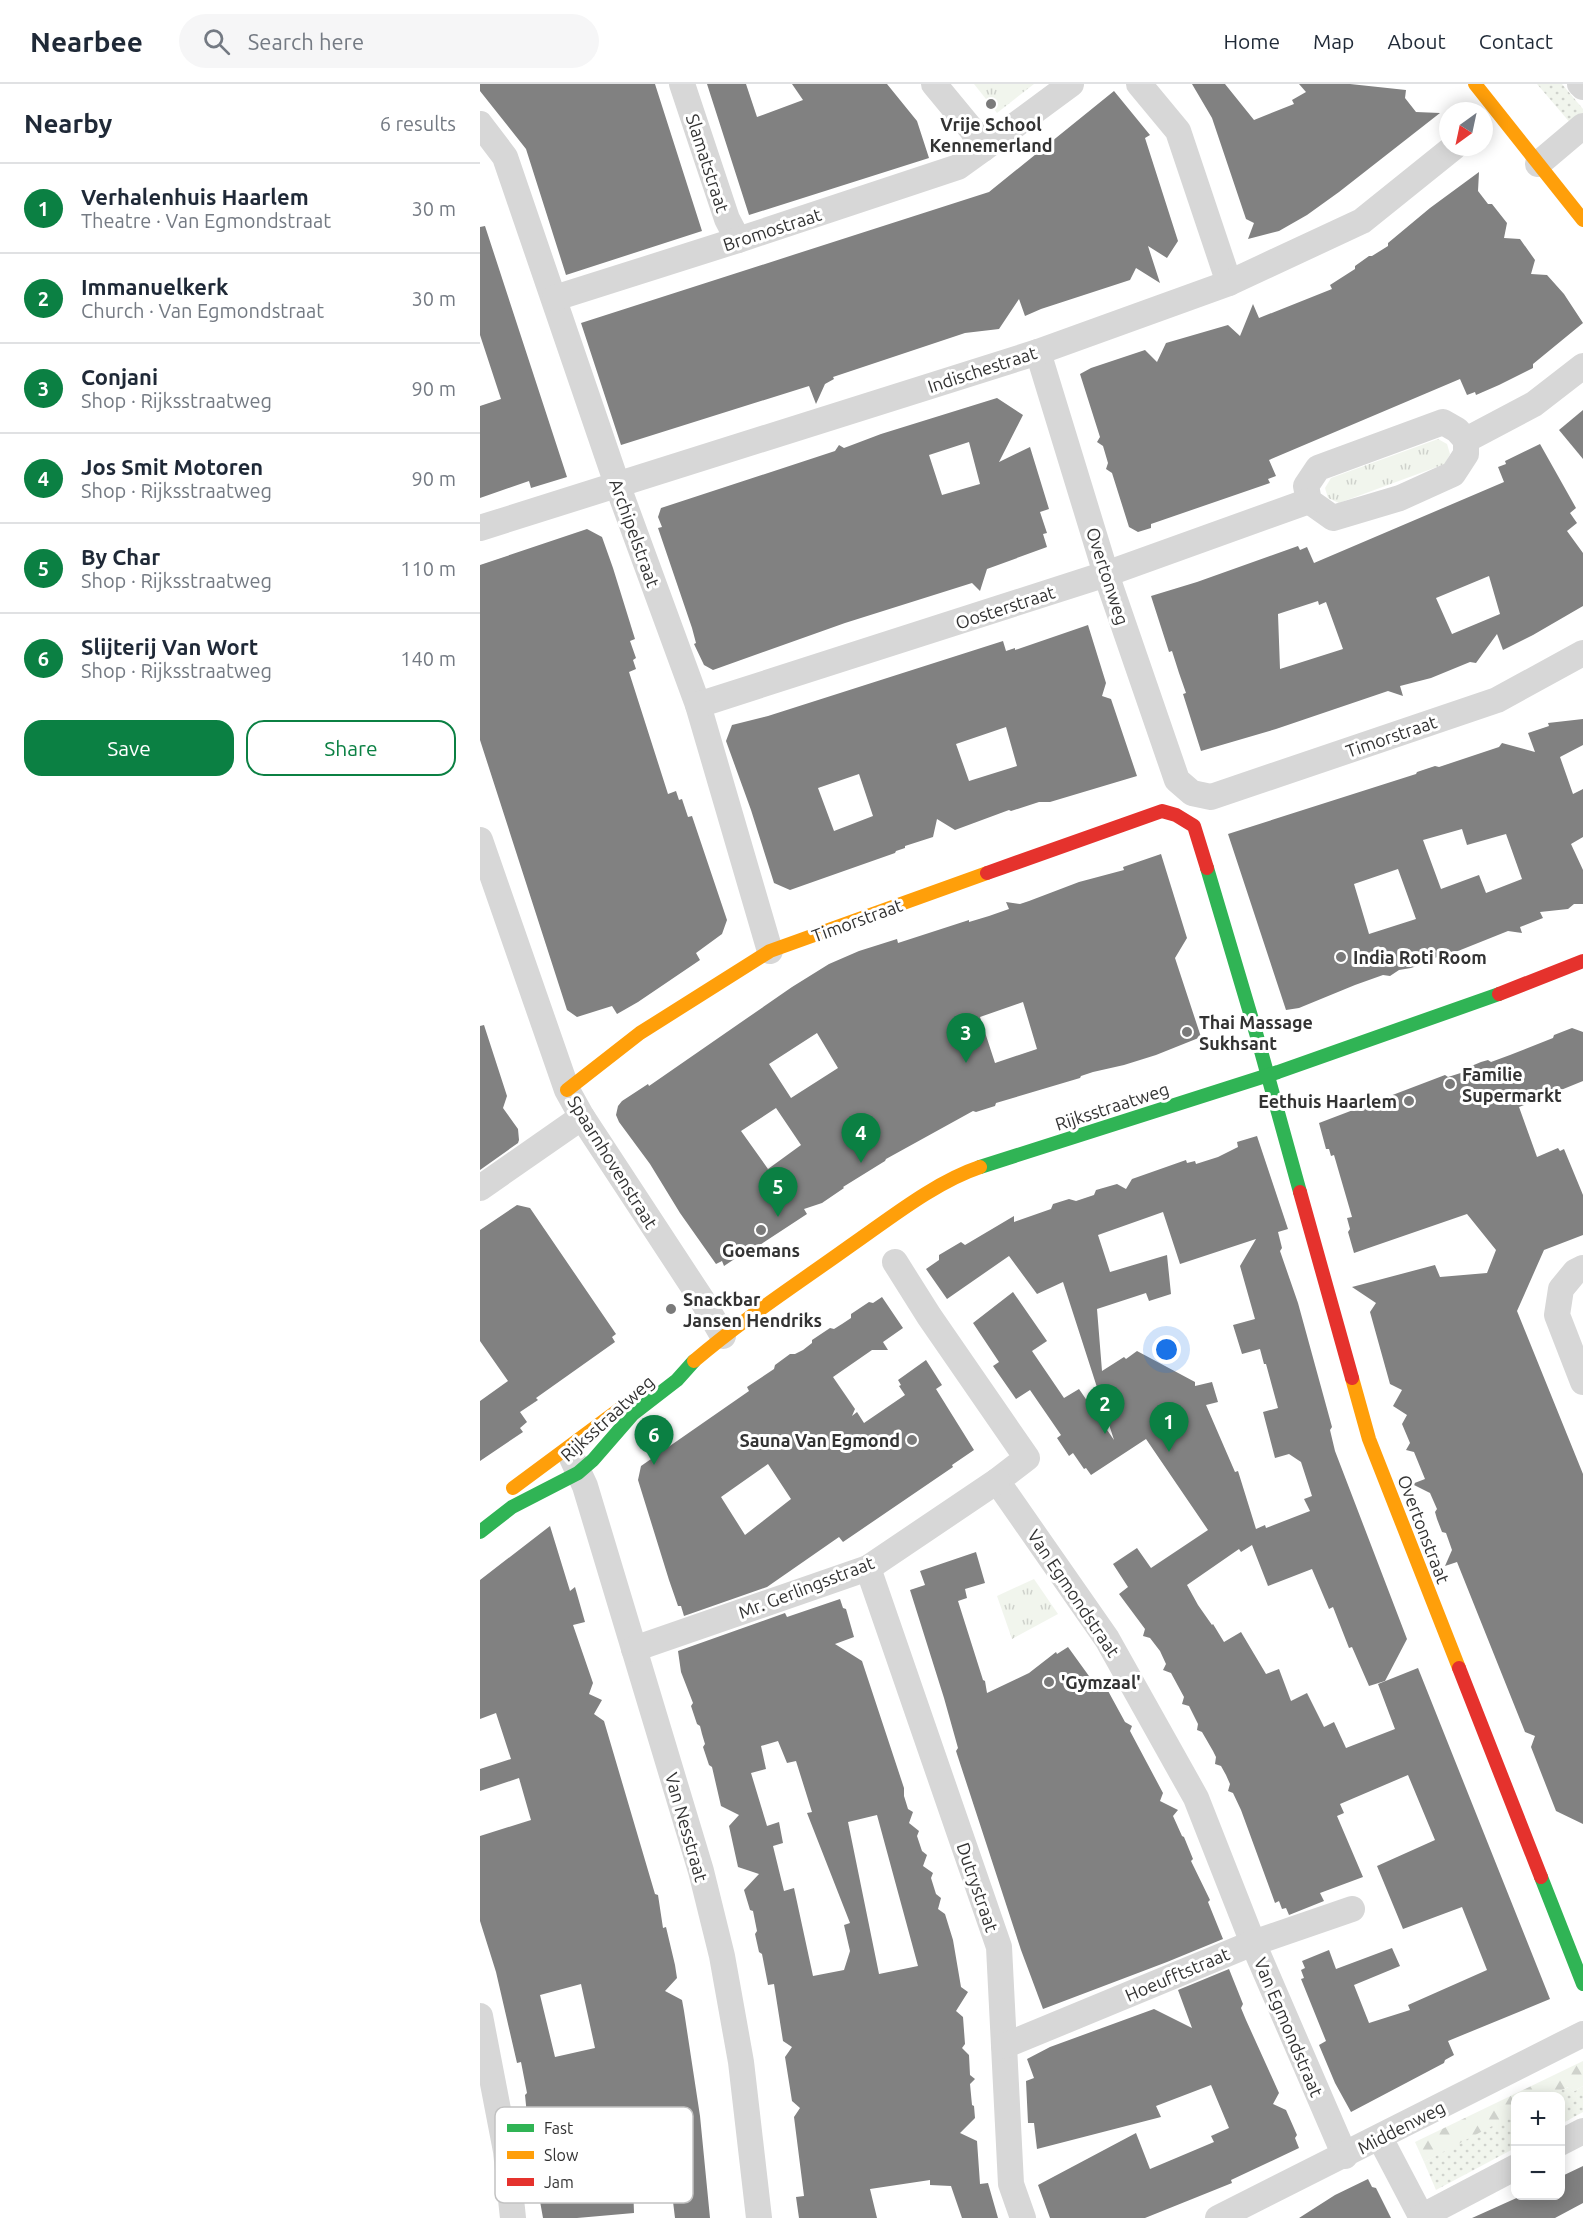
<!DOCTYPE html>
<meta charset="utf-8">
<style>
body{margin:0;font-family:Ubuntu,sans-serif;background:#f6f6f7;color:#1f2937}
.controls{position:absolute;right:18px;bottom:18px;display:grid;overflow:hidden;border-radius:12px;box-shadow:0 3px 15px #0003}
.controls button{width:54px;height:54px;display:grid;place-items:center;padding:0;border:0;border-bottom:2px solid #e0e1e3;background:#fff;color:#1f2937;font:30px sans-serif}
.compass{position:absolute;left:959px;top:18px;width:54px;height:54px;border-radius:50%;background:#fff;box-shadow:0 3px 15px #0003;rotate:213deg}
.you{position:absolute;left:687px;top:1266px;width:21px;height:21px;margin:-15px;border:4px solid #fff;border-radius:50%;background:#1a73e8;box-shadow:0 0 0 9px #1a73e833}
.badge{display:grid;place-items:center;width:39px;height:39px;border-radius:50%;background:#0b8043;color:#fff;font-size:20px;font-weight:700}
.pin{position:absolute;translate:-50% -50px;filter:drop-shadow(0 2px 3px #0008)}
.pin::after{content:'';position:absolute;top:32px;width:21px;height:18px;background:inherit;clip-path:polygon(0 0,100% 0,50% 100%)}
.list{margin:0;padding:0;list-style:none}
h2{display:flex;justify-content:space-between;align-items:center;height:78px;margin:0;padding:0 24px;font-size:26px}
h2 small{font-size:20px;font-weight:400;color:#747a83}
.list li{display:grid;grid-template-columns:39px 1fr auto;gap:18px;align-items:center;box-sizing:border-box;height:90px;padding:0 24px;border-top:2px solid #e0e1e3}
.list b{display:block;font-size:22px;white-space:nowrap}
.list p{margin:0;font-size:20px;white-space:nowrap;color:#747a83}
.list em{font-size:20px;font-style:normal;color:#747a83}
.actions{display:flex;gap:12px;padding:18px 24px}
.actions a{flex:1;padding:14px 0;border:2px solid #0b8043;border-radius:18px;text-align:center;font-size:21px;color:#0b8043}
.actions .main{background:#0b8043;color:#fff}
.icon{flex:none;width:33px;height:33px;fill:none;stroke:currentColor;stroke-width:2;stroke-linecap:round;stroke-linejoin:round}
.map{position:relative;flex:none;width:1103px;height:2134px;overflow:hidden}
header{display:flex;align-items:center;gap:36px;box-sizing:border-box;height:84px;padding:0 30px;background:#fff;border-bottom:2px solid #e0e1e3}
header strong{font-size:28px}
nav{display:flex;gap:33px;margin-inline-start:auto;font-size:21px}
.search{width:420px;height:54px;background:#f6f6f7;display:flex;align-items:center;gap:15px;box-sizing:border-box;padding:0 21px;border-radius:33px;color:#747a83;font-size:22px}
main{display:flex}
aside{flex:1;background:#fff}
.map>svg:first-child{display:block}
</style>
<header>
<strong>Nearbee</strong>
<div class="search"><svg class="icon" aria-label="search" viewBox="0 0 24 24"><circle cx="10" cy="10" r="6"/><path d="M15 15l6 6"/></svg>Search here</div>
<nav><a>Home</a><a>Map</a><a>About</a><a>Contact</a></nav>
</header>
<main>
<aside>
<h2>Nearby<small>6 results</small></h2>
<ul class="list">
<li><span class="badge">1</span><div><b>Verhalenhuis Haarlem</b><p>Theatre · Van Egmondstraat</p></div><em>30 m</em></li>
<li><span class="badge">2</span><div><b>Immanuelkerk</b><p>Church · Van Egmondstraat</p></div><em>30 m</em></li>
<li><span class="badge">3</span><div><b>Conjani</b><p>Shop · Rijksstraatweg</p></div><em>90 m</em></li>
<li><span class="badge">4</span><div><b>Jos Smit Motoren</b><p>Shop · Rijksstraatweg</p></div><em>90 m</em></li>
<li><span class="badge">5</span><div><b>By Char</b><p>Shop · Rijksstraatweg</p></div><em>110 m</em></li>
<li><span class="badge">6</span><div><b>Slijterij Van Wort</b><p>Shop · Rijksstraatweg</p></div><em>140 m</em></li>
</ul>
<div class="actions"><a class="main">Save</a><a>Share</a></div>
</aside>
<div class="map">
<svg width="1103" height="2134" viewBox="0 0 1103 2134">
<defs>
<pattern id="grass-dots" width="8" height="8" patternUnits="userSpaceOnUse" patternTransform="scale(1.5)"><rect width="8" height="8" fill="#f1f5ed"/><path d="M2 2h.1M6 6h.1" fill="none" stroke="#cfd2cc" stroke-width="1.8" stroke-linecap="round"/></pattern>
<pattern id="forest-firs" width="22" height="20" patternUnits="userSpaceOnUse" patternTransform="scale(1.5)"><rect width="22" height="20" fill="#f1f5ed"/><path d="M5 1l3.5 6h-7zM16 11l3.5 6h-7z" fill="#cfd2cc"/></pattern>
<pattern id="park-tufts" width="24" height="20" patternUnits="userSpaceOnUse" patternTransform="scale(1.5)"><rect width="24" height="20" fill="#f1f5ed"/><path d="M3 7l-1-3M5 7V3M7 7l1-3M15 17l-1-3M17 17v-4M19 17l1-3" fill="none" stroke="#cfd2cc"/></pattern>
</defs>
<rect width="100%" height="100%" fill="#fff"/>
<!-- grass -->
<g fill="url(#grass-dots)">
<path d="M1057,0H1082L1103,25V33L1092,41Z"/>
<path d="M1103,2002V2028L1081,2040L1080,2012H1068L1089,2003L1093,2008Z"/>
<path d="M1035,2028V2064L956,2106L944,2078Z"/>
</g>
<!-- forest -->
<path fill="url(#forest-firs)" d="M1103,1977V2002L1093,2008L1088,2003L1070,2012H1036L1035,2030L944,2078L935,2058Z"/>
<!-- park -->
<g fill="url(#park-tufts)">
<path d="M494,0H554L517,29Z"/>
<path d="M958,355L967,360L970,370L965,380L859,419L848,414L845,404L851,394Z"/>
<path d="M554,1495L578,1530L532,1555L517,1512Z"/>
</g>
<!-- building -->
<g fill="#818181" fill-rule="evenodd">
<path d="M0,0H175L222,147L86,191L46,65L0,7Z"/>
<path d="M227,0H266L277,33L323,16L312,0H407L437,37L449,74L269,131Z"/>
<path d="M712,0H745L774,36L814,20L812,16L826,8L819,0H870L926,6L925,14L936,28L960,29L859,108L827,131L799,147L768,155L774,139L766,135L732,34Z"/>
<path d="M634,7L670,51L665,54L698,157L687,174L668,162L680,199L656,184L650,196L561,225L545,232L539,215L519,245L485,249L353,293L354,295L345,300L336,320L329,302L141,361L101,239L509,108Z"/>
<path d="M999,88L998,107L1008,120H1012L1027,139L1024,154L1040,155L1055,176L1051,190L1067,191L1084,210L1103,239L1053,280V284L1019,301L996,311L995,308L987,311L980,295L789,376L796,392L788,395L790,399L671,440V444L658,448L649,443L632,389L626,385L628,379L623,362L617,358L620,353L600,290L611,284L665,266L677,278L686,259L748,241L760,252L773,220L779,234L852,205L850,201L875,185V182L889,172H892L908,162V159L950,124Z"/>
<path d="M5,142L87,393L51,404L49,397L0,414V322L21,315L0,251V143Z"/>
<path d="M517,314L543,331L519,378L550,363L569,425L560,428L567,449L563,450L567,463L507,485L500,507L492,499L365,539L233,586L224,581L214,560L216,559L212,544L178,444L182,443L178,433L181,424L355,367L359,361L364,364L401,350ZM489,358L500,400L462,411L449,371Z"/>
<path d="M1103,326V375L1079,346Z"/>
<path d="M1060,360L1096,424L1090,429L1097,439L1087,447L1103,469V522L1053,551L1023,566L1017,550L996,579L990,578L951,594L920,602L923,612L908,607L796,645L721,667L703,610L706,609L699,589L692,567L689,568L671,512L717,498L818,462L820,466L827,463L834,479L1024,398L1018,383L1026,380L1025,377ZM1009,492L1020,530L972,550L956,514ZM838,517L839,521L846,518L863,565L800,585L798,530Z"/>
<path d="M107,445L122,453L133,484L155,555L150,557L156,574L153,576L156,585L149,588L188,710L196,707L199,716L202,715L208,733L212,732L247,836L242,850L216,869L220,876L158,918L137,930L132,922L97,933L87,926L0,656V481Z"/>
<path d="M608,541L626,599L622,612L631,615L657,692L570,718H559L531,727L529,726L475,746L457,735L453,753L425,762V764L416,767L415,769L310,806L294,799L271,726L246,657L252,641L288,632L523,557L526,567L535,564V566ZM526,643L537,682L489,697L476,660ZM379,690L393,732L354,747L338,704Z"/>
<path d="M1103,635V661L1080,673L1093,710L1103,705V753L1091,760L1103,786V820H1094L1088,825L1060,828L1063,834L1040,843L1042,849L1028,847L978,867L951,875L949,878L931,884L919,886L910,892L903,891L875,901L819,924L806,926L748,750L936,690L937,688L955,682L959,683L1019,663L1022,659L1055,668L1048,649L1069,642L1068,639ZM982,745L987,761L1026,750L1042,795L1006,809L999,791L961,805L943,756ZM918,785L936,835L889,850L874,800Z"/>
<path d="M681,770L707,854L695,874L721,953L676,971L644,981L613,988L601,992L600,994L516,1019L515,1022L496,1028L493,1027L406,1075L405,1077L363,1103L364,1104L342,1119L324,1125L327,1130L260,1174L259,1172L244,1182L242,1177L236,1180L200,1129L170,1080L139,1038L136,1031L138,1022L142,1017L168,1000L169,1002L312,903L349,880L379,867L417,855L418,859L489,836V838L509,832L529,825L526,818L540,820L549,817L599,798L644,786L643,783ZM543,918L557,965L515,979L500,933ZM337,949L358,984L311,1014L289,980ZM296,1024L321,1061L288,1085L261,1047Z"/>
<path d="M4,941L27,1012L23,1024L38,1045L39,1056L38,1059L0,1086V942Z"/>
<path d="M1092,944L1103,948V997L1039,1023L1057,1073L1078,1064L1080,1067L1084,1065L1103,1111V1151L1064,1166L1037,1227L1103,1390V1740L1076,1727L1051,1663L1055,1652L1045,1648L977,1478L965,1482L972,1466L966,1449L962,1448L957,1435L955,1428L957,1425L950,1409L932,1400L945,1395L934,1368L926,1366L930,1359L922,1340L927,1331L913,1322L922,1306L910,1300L890,1228L896,1219L872,1203L955,1181L960,1193L1007,1189L1016,1166L987,1130L874,1169L868,1148L870,1145L867,1134L872,1133L854,1071L851,1072L849,1065H846L839,1039L965,991L968,993L987,987L989,983L1001,978L1008,976L1011,978L1030,971L1073,954L1074,951Z"/>
<path d="M777,1052L808,1145L798,1148L802,1164L800,1167L818,1219L852,1343L850,1346L855,1367L927,1555L905,1597L889,1602L872,1563L869,1564L853,1523L849,1525L832,1485L788,1502L772,1461L761,1468L759,1465L707,1501L718,1521L732,1541L733,1540L744,1558L761,1548L786,1590L799,1585L811,1617L827,1609L844,1643L854,1638L866,1664L915,1645L898,1600L938,1584L1070,1915L968,1957L974,1971L965,1976L964,1979L871,2028L855,1999L839,1961L846,1957L821,1895L824,1894L821,1886L825,1884L822,1877L849,1866L856,1885L912,1864L920,1882L874,1901L889,1939L930,1926L928,1921L1007,1886L982,1823L923,1845L897,1782L955,1756L928,1691L860,1720L864,1729L857,1732L883,1793L840,1809L844,1817L809,1831L806,1824L802,1825L799,1817L795,1819L761,1726L753,1709L748,1707L750,1700L746,1691L741,1682L735,1680L736,1673L733,1667L722,1648L717,1646L718,1640L709,1622L702,1620L704,1613L691,1589L683,1586L686,1580L680,1567L670,1554L663,1552L665,1545L639,1510L648,1503L633,1480L657,1464L671,1484L728,1446L666,1355L611,1391L606,1384L604,1385L593,1369L589,1372L577,1354L581,1351L550,1306L536,1315L513,1282L519,1278L493,1239L533,1208L567,1257L552,1267L584,1314L599,1305L634,1356L583,1198L557,1210L529,1172L467,1215L446,1185L459,1176V1171L481,1158L485,1161L534,1132V1138L571,1125L573,1120L589,1115L596,1117L614,1111L616,1106L637,1100L646,1105L652,1095L706,1076L707,1079L715,1077L716,1080L738,1073L758,1063L757,1058ZM683,1128L700,1180L776,1155L760,1182L775,1235L753,1241L762,1270L780,1265L784,1280H786L798,1324L783,1328L795,1374L809,1370L821,1378L832,1412L824,1415L830,1427L786,1444L785,1441L776,1445L758,1387L755,1388L726,1321L738,1318L732,1298L715,1302V1298L657,1267L646,1275L644,1273L622,1287L617,1225L666,1209L669,1217L691,1210L687,1171L630,1188L618,1151Z"/>
<path d="M37,1121L50,1124L136,1250L132,1253L135,1258L56,1314L58,1316L40,1328L47,1338L40,1344L43,1348L0,1377V1317L28,1297L0,1257V1146Z"/>
<path d="M402,1213L423,1244L403,1258L408,1266H392L353,1293L375,1325L372,1332L377,1328L384,1339L425,1311L419,1302L421,1301L418,1296L446,1276L462,1301L456,1305L494,1366L472,1381L473,1383L363,1458L359,1453L287,1503L204,1532L201,1522H198L189,1496L158,1396L161,1382L269,1307L267,1303L294,1285L295,1281L310,1270H315L323,1266L332,1259V1256L350,1244L354,1245L362,1240L371,1234V1230L389,1218L393,1219ZM288,1380L311,1415L265,1451L241,1413Z"/>
<path d="M70,1442L90,1507L95,1503L105,1538L93,1541L113,1599L109,1610L122,1616L114,1630L124,1637L175,1810L178,1811L183,1844L186,1843L195,1881L197,1894L185,1907L202,1916L204,1927L220,2032L230,2134H195L190,2093L153,2098L154,2129L97,2134H63L56,2095L58,2093L56,2075L53,2073L51,2053L53,2051L50,2033L47,2031L45,2011L47,2009L41,1978L37,1979L16,1888L0,1837V1752L51,1736L39,1694L0,1707V1685L31,1675L16,1629L0,1635V1496ZM101,1900L115,1964L75,1973L60,1911Z"/>
<path d="M496,1468L505,1499L485,1505L487,1514L478,1517L503,1596L505,1597L507,1609L549,1589L576,1568L577,1570L588,1563L614,1599L621,1594L645,1638L652,1642L650,1647L683,1709L680,1717L698,1726L693,1732L702,1752L704,1753L713,1775L711,1777L730,1816L728,1818L743,1855L687,1878L563,1925L541,1866L476,1667L478,1664L464,1614L430,1506L445,1501L440,1487Z"/>
<path d="M360,1515L363,1524L366,1525L374,1553L355,1560L382,1577L424,1704V1712L428,1725L433,1728L429,1739L439,1747L437,1752L442,1767L447,1771L443,1782L453,1789L451,1794L456,1810L461,1814L458,1825L465,1830L473,1856L481,1903L488,1908L476,1927L483,1933L485,1960L482,1964L489,1971L490,1991L495,1995L490,2000L492,2021L494,2022L495,2034L480,2049L497,2057L500,2100L508,2099L518,2134H482L471,2102L450,2101V2096L390,2105L397,2134H319L316,2113L324,2112L314,2033L320,2024L312,2017L305,1973L312,1963L303,1957L294,1900L288,1901L282,1870L279,1868L275,1850L277,1847L273,1827L270,1826L264,1806L279,1790L258,1783L249,1742L259,1731L241,1722L232,1683L229,1681L223,1663L225,1660L222,1650L220,1642L217,1640L211,1622L213,1619L201,1588L198,1567L305,1529L307,1533ZM298,1657L307,1679L316,1677L332,1728L327,1729L370,1839L364,1841L370,1867L364,1886L333,1892L314,1804L304,1807L293,1762L303,1759L299,1738L287,1742L271,1689L286,1685L281,1662ZM397,1731L438,1882L399,1890L368,1738Z"/>
<path d="M749,1885L763,1920L761,1924L766,1936L799,2009L793,2020L806,2026L817,2051L815,2054L819,2064L751,2096L752,2099L665,2134H570L558,2101L656,2049L670,2085L734,2058L731,2052L749,2044L731,2001L676,2022L681,2033L557,2065L554,2039H548L546,1997L554,1994L547,1975L570,1963L674,1925L712,1944L698,1906Z"/>
<path d="M1103,2082V2119L1075,2134H992L1041,2112H1080V2093Z"/>
<path d="M888,2095L892,2103L896,2104L911,2134H819L855,2111Z"/>
</g>
<g fill="none" stroke-linecap="round" stroke-linejoin="round">
<!-- street -->
<g stroke="#d7d7d7" stroke-width="26">
<path d="M202,0L247,135L258,156"/>
<path d="M454,0L492,46L503,65L591,0"/>
<path d="M659,0L698,47L749,199"/>
<path d="M1100,0L1103,3"/>
<path d="M0,40L25,73L137,400L218,621L290,867"/>
<path d="M1058,80L1103,42"/>
<path d="M75,214L258,156L478,83L503,65"/>
<path d="M558,268L626,490L697,696L712,709L731,713L1017,616L1103,569"/>
<path d="M963,338L977,346L986,356V370L973,390L920,414L853,434L829,417L826,402L838,384Z"/>
<path d="M986,356L1054,320L1103,282"/>
<path d="M0,444L558,268L749,199L882,137L974,63"/>
<path d="M218,621L626,490L829,417"/>
<path d="M0,756L87,1006L102,1033L222,1216L243,1252"/>
<path d="M0,1104L102,1033"/>
<path d="M415,1178L449,1232L547,1374L517,1397L627,1555L716,1714L773,1859L865,2072"/>
<path d="M1103,1184L1095,1188L1081,1205L1077,1231L1103,1298"/>
<path d="M92,1374L105,1402L221,1787L242,1872L261,1978L279,2134"/>
<path d="M388,1484L519,1863L531,2100L543,2134"/>
<path d="M154,1565L388,1484L517,1397"/>
<path d="M0,1932L26,2067L33,2134"/>
<path d="M524,1962L773,1859L872,1825"/>
<path d="M900,2054L942,2134"/>
<path d="M1080,2059L1103,2047"/>
<path d="M941,2133L1036,2083"/>
<path d="M738,2134L1103,1950"/>
</g>
<!-- fast -->
<g stroke="#30b455" stroke-width="14">
<path d="M727,784L776,949L820,1108"/>
<path d="M500,1083L798,988L1019,910"/>
<path d="M0,1448L32,1423L98,1389L113,1376L153,1330L197,1296L214,1277"/>
<path d="M1061,1793L1103,1900"/>
</g>
<!-- slow -->
<g stroke="#ff9f0a" stroke-width="14">
<path d="M995,0L1103,136"/>
<path d="M87,1006L160,949L290,867L507,789"/>
<path d="M214,1277C263,1235 317,1200 370,1162C409,1135 455,1098 500,1083"/>
<path d="M872,1294L889,1355L979,1584"/>
<path d="M33,1404L141,1324"/>
</g>
<!-- jam -->
<g stroke="#e5322d" stroke-width="14">
<path d="M507,789L682,727L696,731L714,742L727,784"/>
<path d="M1019,910L1103,877"/>
<path d="M820,1108L872,1294"/>
<path d="M979,1584L1061,1793"/>
</g>
</g>
<!-- markers -->
<g fill="#7a7a7a" stroke="#fff" stroke-width="2">
<circle cx="511" cy="20" r="6"/>
<circle cx="861" cy="873" r="6"/>
<circle cx="707" cy="948" r="6"/>
<circle cx="970" cy="1000" r="6"/>
<circle cx="929" cy="1017" r="6"/>
<circle cx="281" cy="1146" r="6"/>
<circle cx="191" cy="1225" r="6"/>
<circle cx="432" cy="1356" r="6"/>
<circle cx="569" cy="1598" r="6"/>
</g>
<g text-anchor="middle" dominant-baseline="central" stroke-width="6" stroke-linejoin="round" paint-order="stroke">
<!-- poi labels -->
<g font-size="18" font-weight="bold" fill="#333" stroke="#fff" text-anchor="start">
<text x="511" y="40" text-anchor="middle">Vrije School<tspan x="511" dy="21">Kennemerland</tspan></text>
<text x="873" y="873">India Roti Room</text>
<text x="719" y="938">Thai Massage<tspan x="719" dy="21">Sukhsant</tspan></text>
<text x="982" y="990">Familie<tspan x="982" dy="21">Supermarkt</tspan></text>
<text x="917" y="1017" text-anchor="end">Eethuis Haarlem</text>
<text x="281" y="1166" text-anchor="middle">Goemans</text>
<text x="203" y="1215">Snackbar<tspan x="203" dy="21">Jansen Hendriks</tspan></text>
<text x="420" y="1356" text-anchor="end">Sauna Van Egmond</text>
<text x="581" y="1598">'Gymzaal'</text>
</g>
<!-- street labels -->
<g font-size="18" fill="#333" stroke="#fff">
<text transform="translate(228 79) rotate(72)">Slamatstraat</text>
<text transform="translate(292 145) rotate(-18)">Bromostraat</text>
<text transform="translate(502 285) rotate(-18)">Indischestraat</text>
<text transform="translate(155 449) rotate(70)">Archipelstraat</text>
<text transform="translate(628 492) rotate(72)">Overtonweg</text>
<text transform="translate(525 523) rotate(-18)">Oosterstraat</text>
<text transform="translate(911 652) rotate(-19)">Timorstraat</text>
<text transform="translate(377 836) rotate(-20)">Timorstraat</text>
<text transform="translate(632 1022) rotate(-18)">Rijksstraatweg</text>
<text transform="translate(133 1078) rotate(58)">Spaarnhovenstraat</text>
<text transform="translate(127 1334) rotate(-42)">Rijksstraatweg</text>
<text transform="translate(944 1445) rotate(69)">Overtonstraat</text>
<text transform="translate(326 1503) rotate(-21)">Mr. Gerlingsstraat</text>
<text transform="translate(594 1509) rotate(56)">Van Egmondstraat</text>
<text transform="translate(207 1743) rotate(74)">Van Nesstraat</text>
<text transform="translate(498 1803) rotate(71)">Dutrystraat</text>
<text transform="translate(697 1890) rotate(-23)">Hoeufftstraat</text>
<text transform="translate(809 1943) rotate(67)">Van Egmondstraat</text>
<text transform="translate(921 2043) rotate(-27)">Middenweg</text>
</g>
</g>
<!-- legend -->
<rect x="15" y="2023" width="198" height="96" rx="9" fill="#fff" stroke="#c2c2c2" stroke-width="1.5"/>
<rect x="27" y="2040" width="27" height="8" fill="#30b455"/>
<rect x="27" y="2067" width="27" height="8" fill="#ff9f0a"/>
<rect x="27" y="2094" width="27" height="8" fill="#e5322d"/>
<g font-size="16" fill="#333">
<text x="64" y="2050">Fast</text>
<text x="64" y="2077">Slow</text>
<text x="64" y="2104">Jam</text>
</g>
</svg>
<div class="controls">
<button>+</button>
<button>−</button>
</div>
<svg class="compass" viewBox="-18 -18 36 36"><path d="M0-13l5 13h-10z" fill="#e53935"/><path d="M0 13l5-13h-10z" fill="#747a83"/></svg>
<div class="you"></div>
<div class="pin badge" style="left:689px;top:1368px">1</div>
<div class="pin badge" style="left:625px;top:1350px">2</div>
<div class="pin badge" style="left:486px;top:979px">3</div>
<div class="pin badge" style="left:381px;top:1079px">4</div>
<div class="pin badge" style="left:298px;top:1133px">5</div>
<div class="pin badge" style="left:174px;top:1381px">6</div>
</div>
</main>
